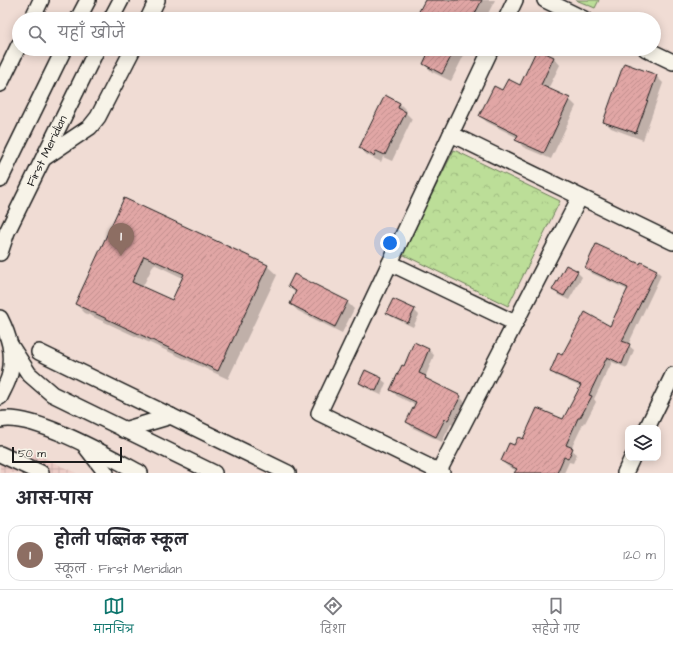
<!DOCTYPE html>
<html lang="hi">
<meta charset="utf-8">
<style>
body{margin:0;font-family:"Architects Daughter","Playpen Sans Deva",sans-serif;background:#f7f7f7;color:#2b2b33}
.controls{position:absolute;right:12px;bottom:12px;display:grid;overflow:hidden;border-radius:8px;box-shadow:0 2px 10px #0003}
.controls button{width:36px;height:36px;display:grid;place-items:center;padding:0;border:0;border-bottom:1px solid #e1e1e2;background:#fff;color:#2b2b33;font:20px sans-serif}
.scale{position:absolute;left:12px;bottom:10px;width:110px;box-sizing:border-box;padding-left:4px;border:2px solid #1c1c1c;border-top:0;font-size:11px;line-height:14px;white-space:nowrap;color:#1c1c1c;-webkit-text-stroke:3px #f7f3e8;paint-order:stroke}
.you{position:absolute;left:390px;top:243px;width:14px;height:14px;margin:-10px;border:3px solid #fff;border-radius:50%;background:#1a73e8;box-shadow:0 0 0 6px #1a73e833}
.badge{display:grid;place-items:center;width:26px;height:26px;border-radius:50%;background:#0f766e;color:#fff;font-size:13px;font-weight:700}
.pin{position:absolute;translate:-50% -33px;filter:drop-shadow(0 1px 2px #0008)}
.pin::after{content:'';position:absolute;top:21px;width:14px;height:12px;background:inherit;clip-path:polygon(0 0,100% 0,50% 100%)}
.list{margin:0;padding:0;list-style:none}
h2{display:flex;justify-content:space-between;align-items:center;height:52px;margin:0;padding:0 16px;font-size:17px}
h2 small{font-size:13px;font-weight:400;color:#7c7c81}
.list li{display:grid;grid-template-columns:26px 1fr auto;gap:12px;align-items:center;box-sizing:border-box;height:56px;margin:0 8px 8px;padding:0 8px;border:1px solid #e1e1e2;border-radius:12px}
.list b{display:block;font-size:15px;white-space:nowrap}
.list p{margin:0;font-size:13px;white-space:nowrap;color:#7c7c81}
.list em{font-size:13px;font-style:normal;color:#7c7c81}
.icon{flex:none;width:22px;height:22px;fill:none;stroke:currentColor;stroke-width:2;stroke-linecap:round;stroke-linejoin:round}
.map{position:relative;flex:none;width:673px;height:473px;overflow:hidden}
.search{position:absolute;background:#fff;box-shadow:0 2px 10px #0003;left:12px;right:12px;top:12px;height:44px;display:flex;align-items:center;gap:10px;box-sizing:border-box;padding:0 14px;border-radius:22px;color:#7c7c81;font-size:15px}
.sheet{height:116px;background:#fff}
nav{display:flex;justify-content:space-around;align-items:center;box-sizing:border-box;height:56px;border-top:1px solid #e1e1e2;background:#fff;font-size:11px;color:#7c7c81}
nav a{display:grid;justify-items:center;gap:2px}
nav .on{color:#0f766e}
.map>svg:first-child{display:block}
</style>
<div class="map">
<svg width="673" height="473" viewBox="0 0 673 473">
<defs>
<pattern id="industrial-grid" width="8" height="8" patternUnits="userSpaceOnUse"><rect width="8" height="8" fill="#ecccc6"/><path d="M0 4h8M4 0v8" fill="none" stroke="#caafaa"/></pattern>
<pattern id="park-crowns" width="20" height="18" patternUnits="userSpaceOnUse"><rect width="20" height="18" fill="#bcde98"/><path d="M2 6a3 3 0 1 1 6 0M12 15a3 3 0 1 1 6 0" fill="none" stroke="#a1be82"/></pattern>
<pattern id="building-hatch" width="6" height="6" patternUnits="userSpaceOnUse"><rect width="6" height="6" fill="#e1a6a5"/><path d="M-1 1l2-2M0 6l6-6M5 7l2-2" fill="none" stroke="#c08e8d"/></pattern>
</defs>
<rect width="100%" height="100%" fill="#f0dcd4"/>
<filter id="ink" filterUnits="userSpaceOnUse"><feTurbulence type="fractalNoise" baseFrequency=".025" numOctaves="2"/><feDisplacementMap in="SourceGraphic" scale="8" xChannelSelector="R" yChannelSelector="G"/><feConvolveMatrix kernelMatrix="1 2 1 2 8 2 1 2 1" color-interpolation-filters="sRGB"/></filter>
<g filter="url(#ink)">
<!-- industrial -->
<path fill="url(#industrial-grid)" d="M30,451L76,473H0V457Z"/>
<!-- park -->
<g fill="url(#park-crowns)" stroke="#6c7d5a">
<path d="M576,0H599L595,8Z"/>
<path d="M454,150L560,201L508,306L402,254Z"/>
</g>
<!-- shadow -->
<g fill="#0003" fill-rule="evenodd">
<path d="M426,0H495L485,19H416Z"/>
<path d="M431,49H467L451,81L432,72L424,64Z"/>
<path d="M554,58L560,65L548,89L569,99L576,106L551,159L523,147L517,140L518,138L487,122L480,116L503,91L520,86Z"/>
<path d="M656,76L663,83L643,140L611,128L604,121Z"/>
<path d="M385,97L400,104L407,111L406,113L412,119L392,161L383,157L381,162L367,155L360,148Z"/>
<path d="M125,199L267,266L277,275L228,379L85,313L76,304ZM154,264L183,278L172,301L142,288Z"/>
<path d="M640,265L656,270L661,275L628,345L634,350L627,368L612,362L594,399L596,402L585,423L584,422L571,449L577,454L573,463L569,462L564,473H516L517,471L507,466L502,461L514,447L564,420L581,387L556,376L551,371L562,356L610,327L628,290L591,273L586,268Z"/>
<path d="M577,272L582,277L569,300L558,295L554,290Z"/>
<path d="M289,286L347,302L354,309L342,333L298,311L291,304L296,294Z"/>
<path d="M414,310L419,315L413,327L392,317L388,313Z"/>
<path d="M428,349L434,355L425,378L429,381L460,397L466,403L455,426L451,424L442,442L413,428L407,422L415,405L397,396L391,390L405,367Z"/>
<path d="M381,379L386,383L381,395L364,387L360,383Z"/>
</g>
<!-- building -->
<g fill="url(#building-hatch)" stroke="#1c1c1c" fill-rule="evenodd">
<path d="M425,0H482L472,19H415Z"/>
<path d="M430,49H455L442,74L423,64Z"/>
<path d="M537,49L554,57L541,85L570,98L544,153L515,140L518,135L479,116L494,86L502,90L508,79L520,85Z"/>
<path d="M624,63L657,75L636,133L603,122Z"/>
<path d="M385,95L400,103L398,108L406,112L385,155L376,151L374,156L359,148Z"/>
<path d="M124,198L268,265L218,371L75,304ZM144,256L184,274L172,300L132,282Z"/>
<path d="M596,244L640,264L641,262L657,270L622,341L630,344L622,364L607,357L589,395L592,396L580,418H578L566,445L573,448L568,459L564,457L557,473H514L517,469L501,461L509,443L514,445L518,437L523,439L537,408L563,419L581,385L550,372L558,353L562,355L585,312L610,326L628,288L585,268Z"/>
<path d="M566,265L578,271L564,296L552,290Z"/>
<path d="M294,274L348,301L335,327L290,304L296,291L288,286Z"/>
<path d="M393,299L415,309L408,323L386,313Z"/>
<path d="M414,342L429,349L419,373L426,376L425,378L461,396L448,420L445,419L436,437L406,422L416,402L390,390L402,365L404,366Z"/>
<path d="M365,370L382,378L376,391L359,383Z"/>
</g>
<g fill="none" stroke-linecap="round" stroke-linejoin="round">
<defs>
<g id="minor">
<path d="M545,0L584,19"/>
<path d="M32,19L41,0"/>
<path d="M78,19L88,0"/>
<path d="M111,19L121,0"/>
<path d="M148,19L157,0"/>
<path d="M506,19L515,0"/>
<path d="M646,49L673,62"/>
<path d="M0,84L19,45"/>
<path d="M451,134L673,242"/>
<path d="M44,158L90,127L98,117L133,49"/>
<path d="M0,180L64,49"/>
<path d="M0,253L7,232L97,49"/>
<path d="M390,263L515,323"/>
<path d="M0,318C9,336 14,353 10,373C9,381 3,390 0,397"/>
<path d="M11,346L29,374L52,394L214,473"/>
<path d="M39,352L288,473"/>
<path d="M0,420C32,412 110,457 140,473"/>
<path d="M647,428L673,375"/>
<path d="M124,430L171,416"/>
<path d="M86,447L106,473"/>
<path d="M0,454L41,473"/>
<path d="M439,471L580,197"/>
<path d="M442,473L319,413L491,49"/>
<path d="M625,473L632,458"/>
</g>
</defs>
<!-- minor casing -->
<use href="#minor" stroke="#1c1c1c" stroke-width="18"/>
<!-- minor -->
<use href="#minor" stroke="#f7f3e8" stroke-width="15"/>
</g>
</g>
<g text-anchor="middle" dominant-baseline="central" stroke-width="3" stroke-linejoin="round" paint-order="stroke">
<!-- street labels -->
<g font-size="12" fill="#1c1c1c" stroke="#f7f3e8">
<text transform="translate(47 151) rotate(-64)">First Meridian</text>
</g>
</g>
</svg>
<div class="controls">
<button><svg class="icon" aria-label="layers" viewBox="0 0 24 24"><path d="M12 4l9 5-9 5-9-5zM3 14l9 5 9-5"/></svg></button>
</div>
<div class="scale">50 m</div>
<div class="you"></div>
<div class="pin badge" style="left:121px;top:256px;background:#8d6e63">1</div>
<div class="search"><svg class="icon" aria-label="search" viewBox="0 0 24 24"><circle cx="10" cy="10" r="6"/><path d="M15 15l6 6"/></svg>यहाँ खोजें</div>
</div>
<section class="sheet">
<h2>आस-पास<small></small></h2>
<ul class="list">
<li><span class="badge" style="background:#8d6e63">1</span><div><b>होली पब्लिक स्कूल</b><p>स्कूल · First Meridian</p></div><em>120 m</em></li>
</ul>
</section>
<nav>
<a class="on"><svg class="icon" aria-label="map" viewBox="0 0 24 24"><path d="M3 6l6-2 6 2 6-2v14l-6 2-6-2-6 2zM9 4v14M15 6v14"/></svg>मानचित्र</a>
<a><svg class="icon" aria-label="directions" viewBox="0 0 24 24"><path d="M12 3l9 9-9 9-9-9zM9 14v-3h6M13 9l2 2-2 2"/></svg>दिशा</a>
<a><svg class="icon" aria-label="saved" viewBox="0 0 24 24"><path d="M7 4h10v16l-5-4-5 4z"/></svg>सहेजे गए</a>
</nav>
